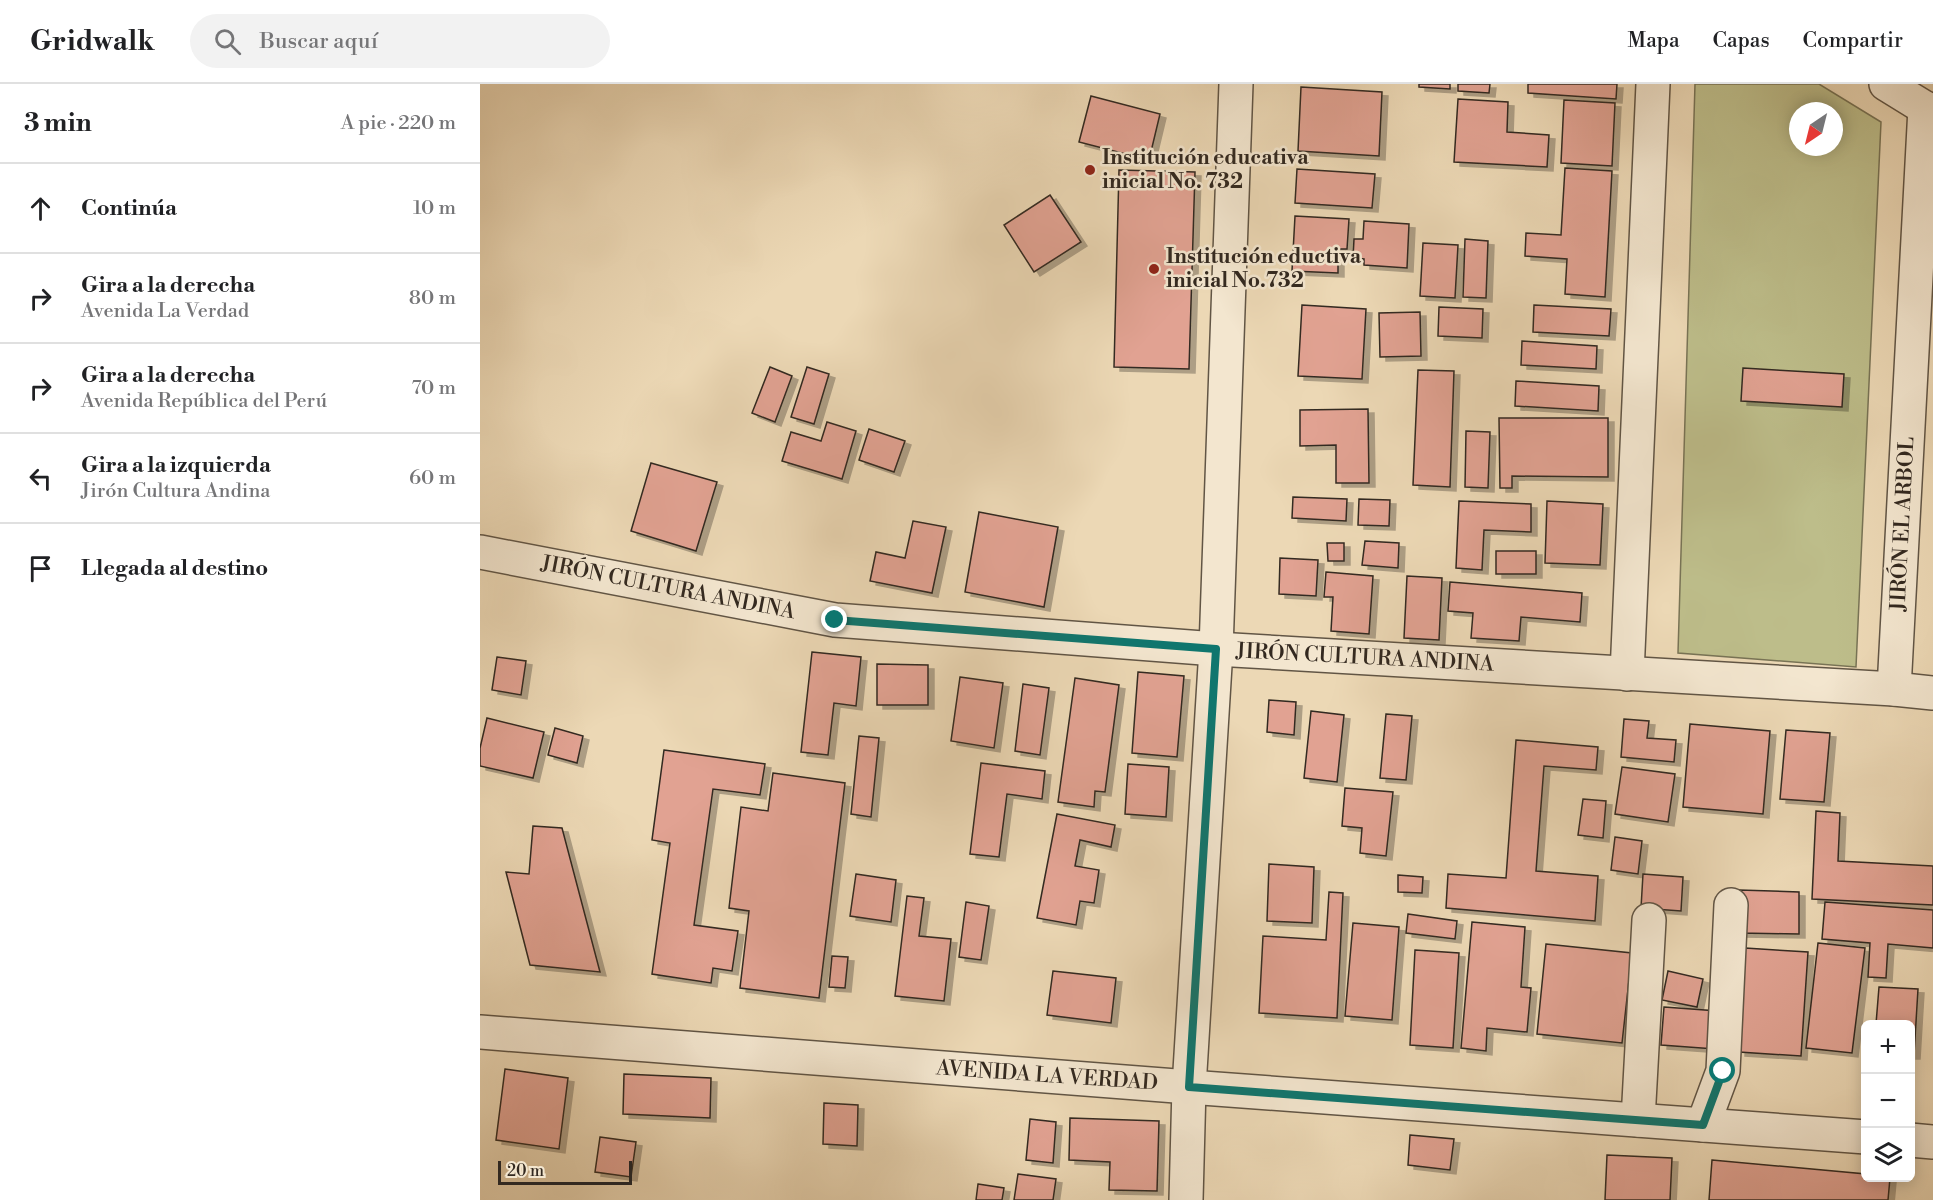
<!DOCTYPE html>
<html lang="es">
<meta charset="utf-8">
<style>
body{margin:0;font-family:"Libre Bodoni",serif;background:#f2f2f2;color:#202124}
.controls{position:absolute;right:18px;bottom:18px;display:grid;overflow:hidden;border-radius:9px;box-shadow:0 3px 15px #0003}
.controls button{width:54px;height:54px;display:grid;place-items:center;padding:0;border:0;border-bottom:2px solid #e0e0e0;background:#fff;color:#202124;font:30px sans-serif}
.compass{position:absolute;left:1309px;top:18px;width:54px;height:54px;border-radius:50%;background:#fff;box-shadow:0 3px 15px #0003;rotate:215deg}
.scale{position:absolute;left:18px;bottom:15px;width:134px;box-sizing:border-box;padding-left:6px;border:3px solid #332920;border-top:0;font-size:16px;line-height:21px;white-space:nowrap;color:#332920;-webkit-text-stroke:4px #f3e6cf;paint-order:stroke}
.stop{position:absolute;width:18px;height:18px;margin:-14px;border:4px solid #0f766e;border-radius:50%;background:#fff}
.stop.end{background:#0f766e;border-color:#fff;box-shadow:0 2px 6px #0008}
.list{margin:0;padding:0;list-style:none}
h2{display:flex;justify-content:space-between;align-items:center;height:78px;margin:0;padding:0 24px;font-size:26px}
h2 small{font-size:20px;font-weight:400;color:#757577}
.list li{display:grid;grid-template-columns:39px 1fr auto;gap:18px;align-items:center;box-sizing:border-box;height:90px;padding:0 24px;border-top:2px solid #e0e0e0}
.list b{display:block;font-size:22px;white-space:nowrap}
.list p{margin:0;font-size:20px;white-space:nowrap;color:#757577}
.list em{font-size:20px;font-style:normal;color:#757577}
.icon{flex:none;width:33px;height:33px;fill:none;stroke:currentColor;stroke-width:2;stroke-linecap:round;stroke-linejoin:round}
.map{position:relative;flex:none;width:1453px;height:1116px;overflow:hidden}
header{display:flex;align-items:center;gap:36px;box-sizing:border-box;height:84px;padding:0 30px;background:#fff;border-bottom:2px solid #e0e0e0}
header strong{font-size:28px}
nav{display:flex;gap:33px;margin-inline-start:auto;font-size:21px}
.search{width:420px;height:54px;background:#f2f2f2;display:flex;align-items:center;gap:15px;box-sizing:border-box;padding:0 21px;border-radius:33px;color:#757577;font-size:22px}
main{display:flex}
aside{flex:1;background:#fff}
.map>svg:first-child{display:block}
</style>
<header>
<strong>Gridwalk</strong>
<div class="search"><svg class="icon" aria-label="search" viewBox="0 0 24 24"><circle cx="10" cy="10" r="6"/><path d="M15 15l6 6"/></svg>Buscar aquí</div>
<nav><a>Mapa</a><a>Capas</a><a>Compartir</a></nav>
</header>
<main>
<aside>
<h2>3 min<small>A pie · 220 m</small></h2>
<ul class="list">
<li><svg class="icon" aria-label="ahead" viewBox="0 0 24 24"><path d="M12 20V5M6 11l6-6 6 6"/></svg><div><b>Continúa</b></div><em>10 m</em></li>
<li><svg class="icon" aria-label="right" viewBox="0 0 24 24"><path d="M7 20v-9h11M14 6l5 5-5 5"/></svg><div><b>Gira a la derecha</b><p>Avenida La Verdad</p></div><em>80 m</em></li>
<li><svg class="icon" aria-label="right" viewBox="0 0 24 24"><path d="M7 20v-9h11M14 6l5 5-5 5"/></svg><div><b>Gira a la derecha</b><p>Avenida República del Perú</p></div><em>70 m</em></li>
<li><svg class="icon" aria-label="left" viewBox="0 0 24 24"><path d="M17 20v-9H6M10 6l-5 5 5 5"/></svg><div><b>Gira a la izquierda</b><p>Jirón Cultura Andina</p></div><em>60 m</em></li>
<li><svg class="icon" aria-label="arrive" viewBox="0 0 24 24"><path d="M6 21V4h12l-3 4 3 4H6"/></svg><div><b>Llegada al destino</b></div></li>
</ul>
</aside>
<div class="map">
<svg width="1453" height="1116" viewBox="0 0 1453 1116">
<defs>
<filter id="shadow"><feDropShadow dx="6" dy="4" stdDeviation="0" flood-color="#0004"/></filter>
</defs>
<rect width="100%" height="100%" fill="#ecd8b5"/>
<filter id="stains"><feTurbulence type="fractalNoise" baseFrequency=".00333" numOctaves="4"/><feColorMatrix values="0 0 0 0 .2 0 0 0 0 .09 0 0 0 0 .02 0 0 0 .5 -.17"/></filter>
<radialGradient id="worn" r=".72"><stop offset=".6" stop-color="#630" stop-opacity="0"/><stop offset="1" stop-color="#630" stop-opacity=".3"/></radialGradient>
<!-- green -->
<path fill="#bdbd8a" stroke="#787355" stroke-width="1.5" fill-rule="evenodd" d="M1215,0H1339L1401,38L1376,583L1198,569ZM1318,27H1354V63H1318Z"/>
<!-- building -->
<g fill="#e1a292" stroke="#332920" stroke-width="1.5" filter="url(#shadow)">
<path d="M939,0H970V5L939,3Z"/>
<path d="M978,0H1010L1009,9L978,7Z"/>
<path d="M1048,0H1137L1136,15L1048,9Z"/>
<path d="M821,3L902,8L899,72L818,67Z"/>
<path d="M611,12L680,30L669,76L599,58Z"/>
<path d="M978,15L1028,18L1027,48L1069,51L1067,83L974,78Z"/>
<path d="M1084,16L1135,19L1132,82L1081,79Z"/>
<path d="M1085,84L1132,87L1125,213L1085,210L1087,175L1045,172L1046,149L1081,151Z"/>
<path d="M817,85L895,90L892,124L815,119Z"/>
<path d="M639,86L715,88L709,285L634,283Z"/>
<path d="M570,111L601,158L554,188L524,141Z"/>
<path d="M815,132L869,135L867,165H858V189L812,187Z"/>
<path d="M884,137L929,140L927,184L884,181V175L873,174L874,155H883Z"/>
<path d="M985,155L1008,157L1006,214L983,213Z"/>
<path d="M943,159L978,161L975,214L940,212Z"/>
<path d="M822,221L886,225L882,295L818,292Z"/>
<path d="M1054,221L1131,225L1129,252L1053,248Z"/>
<path d="M959,223L1003,225L1002,254L958,252Z"/>
<path d="M940,228L941,272L900,273L899,229Z"/>
<path d="M1042,257L1117,262L1116,285L1041,281Z"/>
<path d="M290,283L312,292L295,338L272,329Z"/>
<path d="M327,283L349,290L334,340L311,333Z"/>
<path d="M1263,284L1364,290L1362,323L1261,317Z"/>
<path d="M938,286L974,287L970,403L933,401Z"/>
<path d="M1036,297L1119,302L1118,327L1035,322Z"/>
<path d="M888,325L889,399H856V361L820,362V326Z"/>
<path d="M1019,334H1128V393L1032,392V404H1020Z"/>
<path d="M347,338L376,347L362,395L302,377L311,348L341,357Z"/>
<path d="M389,345L425,357L414,388L379,376Z"/>
<path d="M986,347L1010,348L1008,404L985,403Z"/>
<path d="M171,379L237,398L216,467L151,447Z"/>
<path d="M813,413L867,415L866,437L812,434Z"/>
<path d="M879,415L910,416L909,442L878,441Z"/>
<path d="M979,417L1051,420V448L1004,446L1002,486L976,484Z"/>
<path d="M1067,417L1123,420L1120,481L1065,479Z"/>
<path d="M499,428L578,443L564,523L485,508Z"/>
<path d="M433,437L466,443L452,509L390,497L396,468L425,474Z"/>
<path d="M885,457L919,459L918,484L882,481Z"/>
<path d="M847,459H864V477H848Z"/>
<rect x="1016" y="467" width="40" height="23"/>
<path d="M800,474L838,476L836,512L799,510Z"/>
<path d="M846,488L893,492L889,550L851,547L853,513H844Z"/>
<path d="M927,492L962,494L959,556L924,554Z"/>
<path d="M970,498L1102,509L1100,538L1041,533L1039,557L991,554L993,529L968,527Z"/>
<path d="M332,568L381,573L376,622L354,619L348,671L321,668Z"/>
<path d="M17,573L46,577L41,611L12,606Z"/>
<path d="M397,580L448,581V621H397Z"/>
<path d="M658,588L704,592L697,673L652,669Z"/>
<path d="M480,593L523,599L514,664L471,657Z"/>
<path d="M595,594L639,601L625,708L615,707L614,723L578,718Z"/>
<path d="M543,600L569,604L560,671L535,667Z"/>
<path d="M789,616L816,618L814,651L787,648Z"/>
<path d="M831,627L864,631L857,698L824,694Z"/>
<path d="M906,630L932,632L926,696L900,694Z"/>
<path d="M7,634L64,648L53,694L0,682V664Z"/>
<path d="M1144,635L1169,637L1167,654L1196,656L1194,678L1141,673Z"/>
<path d="M1210,640L1290,647L1283,730L1203,723Z"/>
<path d="M75,644L103,652L97,679L68,671Z"/>
<path d="M1306,646L1350,649L1344,718L1300,715Z"/>
<path d="M379,652L399,654L391,733L371,730Z"/>
<path d="M1036,656L1118,663L1116,686L1064,682L1056,787L1118,792L1115,837L966,824L968,790L1026,794Z"/>
<path d="M184,666L285,680L280,711L233,705L214,841L258,847L252,887L233,884L231,899L172,890L190,759L172,756Z"/>
<path d="M501,679L565,687L562,715L527,710L519,773L490,770Z"/>
<path d="M648,680L689,683L686,733L645,730Z"/>
<path d="M1142,683L1195,690L1188,738L1135,730Z"/>
<path d="M293,689L365,699L339,914L260,904L269,827L249,824L261,723L288,727Z"/>
<path d="M865,704L913,708L906,772L880,769L882,744L862,742Z"/>
<path d="M1103,715L1126,717L1123,754L1098,751Z"/>
<path d="M1336,727L1360,729L1358,777L1453,782V821L1332,815Z"/>
<path d="M577,730L635,741L631,763L600,756L595,782L619,786L614,819L600,817L596,841L557,834Z"/>
<path d="M53,742L82,744L120,888L50,881L26,788L49,790Z"/>
<path d="M1135,753L1162,757L1158,790L1131,786Z"/>
<path d="M789,780L834,783L832,839L787,837Z"/>
<path d="M376,790L416,796L411,838L370,832Z"/>
<path d="M1163,790L1203,793L1201,827L1161,824Z"/>
<path d="M918,791L943,793L942,809L918,808Z"/>
<path d="M1259,806L1319,808V850L1258,849Z"/>
<path d="M849,808L863,809L857,934L779,929L783,852L846,856Z"/>
<path d="M427,812L444,814L439,852L471,855L464,917L415,912Z"/>
<path d="M486,818L509,822L501,876L479,873Z"/>
<path d="M1345,818L1453,826V864L1408,860L1406,894L1388,893L1390,859L1342,855Z"/>
<path d="M928,830L977,837L975,855L926,849Z"/>
<path d="M992,838L1045,843L1041,903L1051,904L1047,948L1007,944L1006,967L981,964Z"/>
<path d="M873,839L919,843L912,936L865,932Z"/>
<path d="M1338,859L1385,864L1372,969L1326,964Z"/>
<path d="M1066,860L1152,869L1142,959L1057,950Z"/>
<path d="M1265,864L1328,868L1321,972L1259,968Z"/>
<path d="M935,866L979,869L973,964L930,961Z"/>
<path d="M352,872L368,873L365,904L349,903Z"/>
<path d="M573,887L636,894L631,939L567,931Z"/>
<path d="M1188,887L1223,895L1217,923L1182,916Z"/>
<path d="M1399,903L1438,905L1434,971H1430V940H1396Z"/>
<path d="M1184,923L1238,927L1235,965L1181,961Z"/>
<path d="M25,985L88,994L79,1065L16,1056Z"/>
<path d="M144,990L231,994L230,1034L143,1030Z"/>
<path d="M344,1019L378,1021L377,1062L343,1060Z"/>
<path d="M590,1034L679,1037L677,1107L629,1106L630,1078L589,1076Z"/>
<path d="M550,1035L576,1038L573,1079L546,1076Z"/>
<path d="M930,1051L974,1055L970,1086L928,1081Z"/>
<path d="M120,1053L156,1058L151,1093L115,1088Z"/>
<path d="M1127,1071L1192,1074L1190,1116H1125Z"/>
<path d="M1232,1076L1386,1090V1094H1410L1408,1116H1229Z"/>
<path d="M538,1090L576,1095L573,1116H534Z"/>
<path d="M498,1100L524,1104L522,1116H496Z"/>
</g>
<g fill="none" stroke-linecap="round" stroke-linejoin="round">
<defs>
<g id="minor">
<path d="M1406,0L1453,29"/>
<path d="M0,468L355,536L736,565L1414,605L1453,609"/>
<path d="M1147,590L1173,0"/>
<path d="M1414,605L1445,24"/>
<path d="M0,948L709,1003L1386,1053"/>
<path d="M1158,1036L1169,836"/>
<path d="M1223,1041L1243,987L1251,821"/>
<path d="M1430,1056L1453,1058"/>
<path d="M706,1116L709,1003L736,565L756,0"/>
</g>
</defs>
<!-- minor casing -->
<use href="#minor" stroke="#615545" stroke-width="36"/>
<!-- minor -->
<use href="#minor" stroke="#f3e6cf" stroke-width="33"/>
</g>
<g fill="none" stroke-linecap="round" stroke-linejoin="round">
<!-- route -->
<path stroke="#0f766e" stroke-width="8" d="M355,536L736,565L709,1003L1223,1041L1243,987"/>
</g>
<!-- markers -->
<g fill="#8f2418" stroke="#f3e6cf" stroke-width="2">
<circle cx="610" cy="86" r="6"/>
<circle cx="674" cy="185" r="6"/>
</g>
<g text-anchor="middle" dominant-baseline="central" stroke-width="5" stroke-linejoin="round" paint-order="stroke">
<!-- poi labels -->
<g font-size="21" font-weight="bold" fill="#332920" stroke="#f3e6cf" text-anchor="start">
<text x="622" y="74">Institución educativa<tspan x="622" dy="24">inicial No. 732</tspan></text>
<text x="686" y="173">Institución eductiva<tspan x="686" dy="24">inicial No.732</tspan></text>
</g>
<!-- street labels -->
<g font-size="21" fill="#332920" stroke="#f3e6cf">
<text transform="translate(1423 440) rotate(-87)">JIRÓN EL ARBOL</text>
<text transform="translate(188 504) rotate(11)">JIRÓN CULTURA ANDINA</text>
<text transform="translate(885 574) rotate(3)">JIRÓN CULTURA ANDINA</text>
<text transform="translate(567 992) rotate(4)">AVENIDA LA VERDAD</text>
</g>
</g>
<rect width="100%" height="100%" filter="url(#stains)"/>
<rect width="100%" height="100%" fill="url(#worn)"/>
</svg>
<div class="controls">
<button>+</button>
<button>−</button>
<button><svg class="icon" aria-label="layers" viewBox="0 0 24 24"><path d="M12 4l9 5-9 5-9-5zM3 14l9 5 9-5"/></svg></button>
</div>
<svg class="compass" viewBox="-18 -18 36 36"><path d="M0-13l5 13h-10z" fill="#e53935"/><path d="M0 13l5-13h-10z" fill="#757577"/></svg>
<div class="scale">20 m</div>
<div class="stop" style="left:1243px;top:987px"></div>
<div class="stop end" style="left:355px;top:536px"></div>
</div>
</main>
